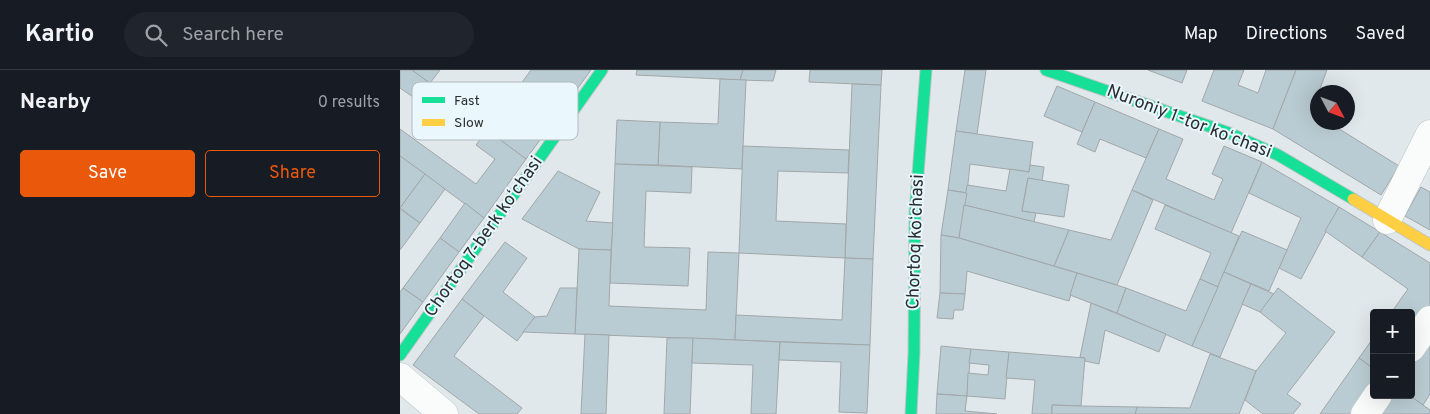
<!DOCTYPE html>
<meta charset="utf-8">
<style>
body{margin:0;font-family:Overpass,sans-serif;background:#20242c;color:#f1f3f6}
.controls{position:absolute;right:15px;bottom:15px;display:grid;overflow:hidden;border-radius:5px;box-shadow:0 5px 20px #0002}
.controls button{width:45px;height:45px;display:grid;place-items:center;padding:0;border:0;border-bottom:1px solid #363941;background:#171b24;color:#f1f3f6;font:25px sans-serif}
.compass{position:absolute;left:910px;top:15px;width:45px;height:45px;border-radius:50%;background:#171b24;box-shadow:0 5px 20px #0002;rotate:131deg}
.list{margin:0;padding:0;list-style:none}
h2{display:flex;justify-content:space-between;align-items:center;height:65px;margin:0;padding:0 20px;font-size:21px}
h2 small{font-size:16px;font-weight:400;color:#9ea1a6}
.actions{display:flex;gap:10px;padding:15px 20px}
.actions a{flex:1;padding:11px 0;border:1px solid #ea580c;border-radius:5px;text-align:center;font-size:18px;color:#ea580c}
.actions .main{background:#ea580c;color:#fff}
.icon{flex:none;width:28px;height:28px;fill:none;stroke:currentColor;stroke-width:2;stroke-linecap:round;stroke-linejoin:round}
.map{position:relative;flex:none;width:1030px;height:344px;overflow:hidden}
header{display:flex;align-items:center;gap:30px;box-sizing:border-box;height:70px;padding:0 25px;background:#171b24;border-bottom:1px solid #363941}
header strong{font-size:24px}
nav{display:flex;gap:28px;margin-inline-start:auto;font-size:18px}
.search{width:350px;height:45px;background:#20242c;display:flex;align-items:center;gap:12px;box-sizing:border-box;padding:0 18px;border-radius:28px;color:#9ea1a6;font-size:19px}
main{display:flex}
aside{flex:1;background:#171b24}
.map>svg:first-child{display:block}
</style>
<header>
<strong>Kartio</strong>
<div class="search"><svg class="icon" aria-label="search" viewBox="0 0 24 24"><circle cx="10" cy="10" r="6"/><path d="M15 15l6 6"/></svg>Search here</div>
<nav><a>Map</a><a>Directions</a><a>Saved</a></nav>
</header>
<main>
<aside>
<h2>Nearby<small>0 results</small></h2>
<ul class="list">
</ul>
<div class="actions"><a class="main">Save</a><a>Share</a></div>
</aside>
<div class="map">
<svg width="1030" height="344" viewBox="0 0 1030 344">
<rect width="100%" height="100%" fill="#e1e8eb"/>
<!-- building -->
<g fill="#baccd3" stroke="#a1a7a9">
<path d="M0,0H12L41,21L29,38L0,18Z"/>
<path d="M12,0H40L30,13Z"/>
<path d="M131,0H191L126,89L87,60Z"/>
<path d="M237,0H343L340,10L236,5Z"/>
<path d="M343,0H376L373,11L340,10Z"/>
<path d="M410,0H482L481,15L409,12Z"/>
<path d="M565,0H586L577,64L556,61Z"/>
<path d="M748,0H787L782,13Z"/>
<path d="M814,0H844L838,15L858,23L866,0H896L873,59L802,31Z"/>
<path d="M896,0H927L911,42L918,46V52H928L999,96L981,125L873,59Z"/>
<path d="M320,9L346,10L342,99L258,95L260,52L318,54Z"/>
<path d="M452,14L481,15L473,189L445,188Z"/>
<path d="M657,16L695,32L682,62L644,46Z"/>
<path d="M695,32L759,59L746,88L700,69L695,82L677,74Z"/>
<path d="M217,50L260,52L258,95L215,94Z"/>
<path d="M0,59L76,114L95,89L76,75L87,60L126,89L84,148L0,86Z"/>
<path d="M759,59L783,69L766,109L814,130L823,109L812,104L824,76L862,92L831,163L732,120Z"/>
<path d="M556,61L633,72L629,102L570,94L567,123L548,120Z"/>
<path d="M343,76L449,80L448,103L378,101L376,151L446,154L445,188L339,183Z"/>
<path d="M0,86L25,104L0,138Z"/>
<path d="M862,92L939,137L901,209L879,198L901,148L849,123Z"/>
<path d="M215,94L292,97L291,123L246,121L244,177L290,178L288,216L210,213Z"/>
<path d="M630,95L644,97L642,111L628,108L622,141L636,143L634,152L564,135L567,115L606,121L610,99L629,102Z"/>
<path d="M158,101L200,122L186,151L213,153L211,180L179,179L122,149Z"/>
<path d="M25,104L45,119L20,153L0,138Z"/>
<path d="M628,108L669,115L664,147L622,141Z"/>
<path d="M1021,117L1030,122V160L1005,146Z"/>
<path d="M548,120L567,123L559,168L541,165Z"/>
<path d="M732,120L753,130L717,215L654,196L669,160L711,170Z"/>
<path d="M65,133L84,148L59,182L40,168Z"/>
<path d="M564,135L669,160L654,196L559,168Z"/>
<path d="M765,135L839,166L818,217L800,209L811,183L755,159Z"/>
<path d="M939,137L980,162L962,187L925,161Z"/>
<path d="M0,139L20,153L0,180Z"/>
<path d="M842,161L887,180L869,221L824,202Z"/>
<path d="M980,162L1030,193V236L1011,263V243H991L1008,219L962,187Z"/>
<path d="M541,165L559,168L677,203L669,231L567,201L565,224L540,223Z"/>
<path d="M40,168L59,182L23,232L3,218Z"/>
<path d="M105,172L127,188L103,222L135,247L117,271L62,229Z"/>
<path d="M179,179L211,180L209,236L306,240L308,182L339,183L335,270L175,264Z"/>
<path d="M445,188L473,189L470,275L335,270L336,245L442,250Z"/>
<path d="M824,202L851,214L820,287L792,276Z"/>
<path d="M677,203L726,218L717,243L670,225Z"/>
<path d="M800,209L818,217L792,276L717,243L726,218L786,241Z"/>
<path d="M851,214L874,224L860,242L842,234Z"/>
<path d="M3,218L23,232L0,264V222Z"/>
<path d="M160,218H177L175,264L123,262L135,247L147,246Z"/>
<path d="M878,218L935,262L887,324L901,334L893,344H863L845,330L856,301L886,263L860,242Z"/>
<path d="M540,223L565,224L563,240H554L553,249L537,248Z"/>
<path d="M62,229L84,246L54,286L122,338L117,344H79L13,295Z"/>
<path d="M691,233L766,264L759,282L705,260L699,294L685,291V288L680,287Z"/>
<path d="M185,264L209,265L206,344H181Z"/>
<path d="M974,267V299L959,288Z"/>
<path d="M267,268H293L290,344H264Z"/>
<path d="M293,268L380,272L376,344H351L353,295L292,293Z"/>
<path d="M1030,268V324L1023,335L1009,325H1011V295Z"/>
<path d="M380,272L470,275L467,343L439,342L441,292L379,290Z"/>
<path d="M541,276L571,279L567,326L537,324Z"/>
<path d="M571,279L609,282L605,329L567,326L568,303L588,305L589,295L569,293Z"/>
<path d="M609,282L685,288L681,336L652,335V344H632L635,310L606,308Z"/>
<path d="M810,284L856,301L839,344H735L737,337L790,338Z"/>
<path d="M959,288L974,299V317L954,344H920Z"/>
<path d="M537,324L567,326L565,341L597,344H536Z"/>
<path d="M990,325H1009L1030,340V344H977Z"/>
<path d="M652,335L681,336L737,337L735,344H652Z"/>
</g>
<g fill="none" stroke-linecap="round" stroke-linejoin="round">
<defs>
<g id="street">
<path d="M987,150L1030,64"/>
<path d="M1011,278L1030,250"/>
<path d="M0,307L44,344"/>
<path d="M965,344L978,325"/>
</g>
<g id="fast">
<path d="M646,0L829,63L878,85L953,129"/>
<path d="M0,285L202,0"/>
<path d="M511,344L514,283L515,143L526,0"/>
</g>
<path id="slow" d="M953,129L1030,175"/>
</defs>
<!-- street casing -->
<use href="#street" stroke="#bfc5c7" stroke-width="29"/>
<!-- fast casing -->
<use href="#fast" stroke="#bfc5c7" stroke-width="13"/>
<!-- slow casing -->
<use href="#slow" stroke="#bfc5c7" stroke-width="13"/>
<!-- street -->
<use href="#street" stroke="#fafcfc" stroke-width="28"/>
<!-- fast -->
<use href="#fast" stroke="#16e098" stroke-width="11"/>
<!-- slow -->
<use href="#slow" stroke="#ffcf43" stroke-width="11"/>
</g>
<g text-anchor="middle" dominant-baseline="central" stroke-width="4" stroke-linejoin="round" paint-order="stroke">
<!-- street labels -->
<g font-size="18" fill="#292e30" stroke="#eaf7fc">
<text transform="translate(789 52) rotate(21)">Nuroniy 1-tor koʻchasi</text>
<text transform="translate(84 167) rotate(-55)">Chortoq 7-berk koʻchasi</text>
<text transform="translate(516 172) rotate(-88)">Chortoq koʻchasi</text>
</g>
</g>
<!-- legend -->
<rect x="12" y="12" width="166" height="58" rx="8" fill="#eaf7fc" stroke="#b0bbbf" stroke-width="1"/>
<rect x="22" y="27" width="23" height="6" fill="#16e098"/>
<rect x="22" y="49" width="23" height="7" fill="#ffcf43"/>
<g font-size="14" fill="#292e30">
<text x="54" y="35">Fast</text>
<text x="54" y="57">Slow</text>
</g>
</svg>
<div class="controls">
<button>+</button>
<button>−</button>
</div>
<svg class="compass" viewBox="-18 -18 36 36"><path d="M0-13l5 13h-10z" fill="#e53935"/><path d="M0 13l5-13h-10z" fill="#9ea1a6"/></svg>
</div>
</main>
